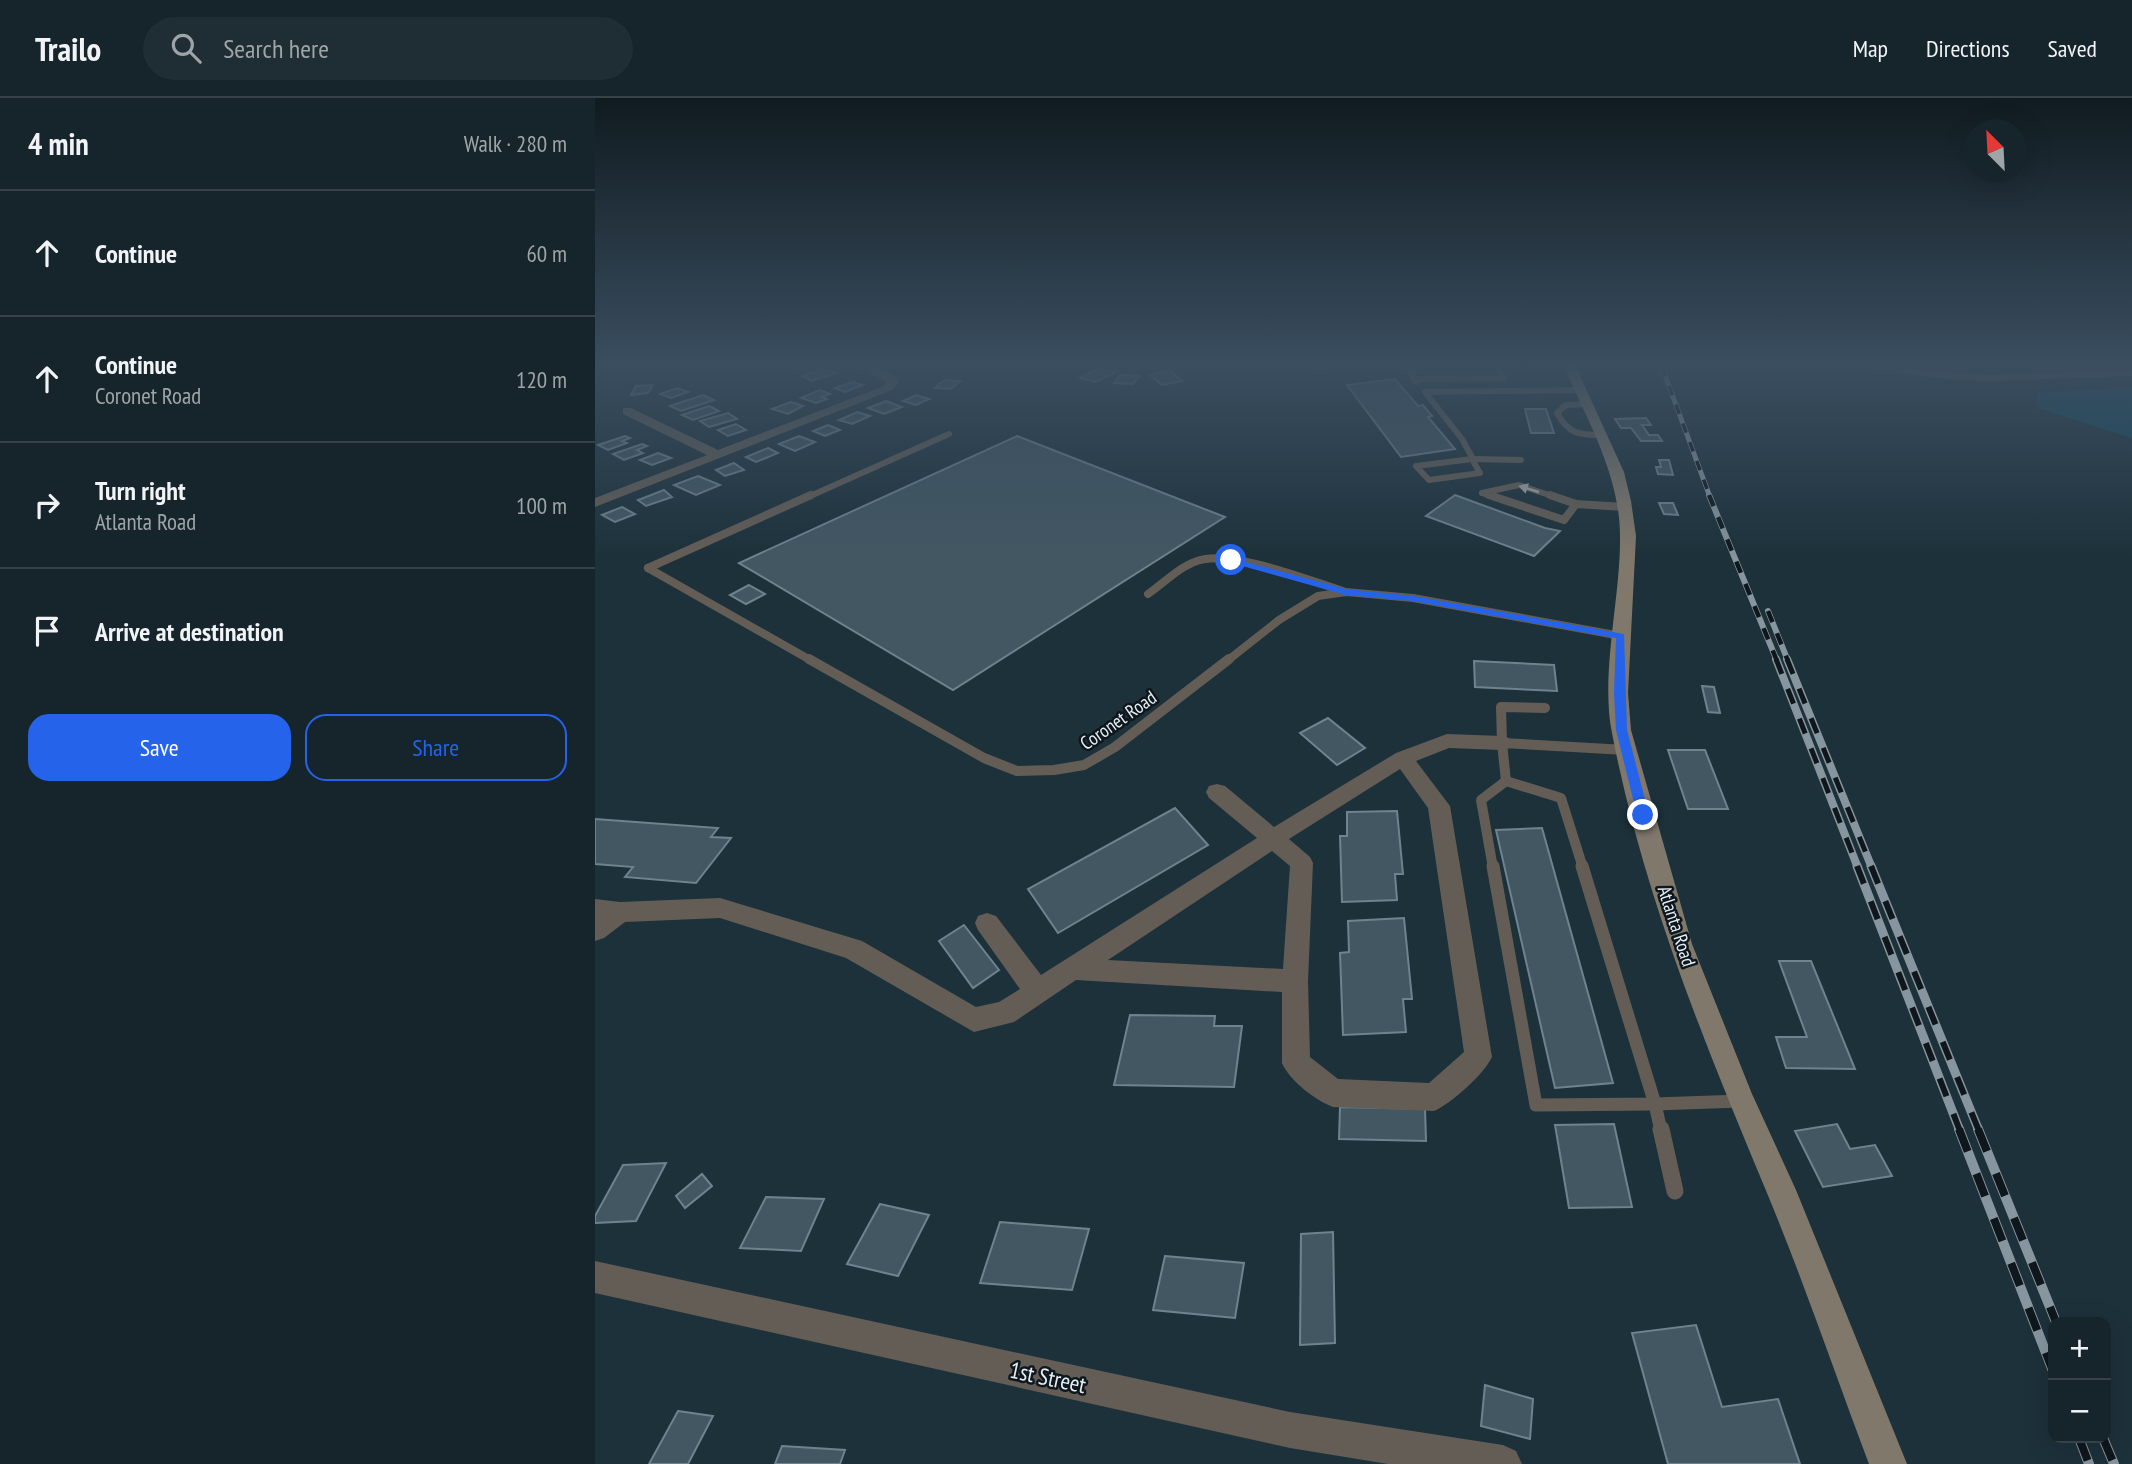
<!DOCTYPE html>
<meta charset="utf-8">
<style>
body{margin:0;font-family:"PT Sans Narrow",sans-serif;background:#1f2d34;color:#f1f3f6}
.controls{position:absolute;right:21px;bottom:21px;display:grid;overflow:hidden;border-radius:14px;box-shadow:0 7px 28px #0002}
.controls button{width:63px;height:63px;display:grid;place-items:center;padding:0;border:0;border-bottom:2px solid #354248;background:#16252c;color:#f1f3f6;font:35px sans-serif}
.compass{position:absolute;left:1369px;top:21px;width:63px;height:63px;border-radius:50%;background:#16252c;box-shadow:0 7px 28px #0002;rotate:336deg}
.stop{position:absolute;width:21px;height:21px;margin:-16px;border:5px solid #2563eb;border-radius:50%;background:#fff}
.stop.end{background:#2563eb;border-color:#fff;box-shadow:0 2px 7px #0008}
.list{margin:0;padding:0;list-style:none}
h2{display:flex;justify-content:space-between;align-items:center;height:91px;margin:0;padding:0 28px;font-size:30px}
h2 small{font-size:23px;font-weight:400;color:#9ea5a9}
.list li{display:grid;grid-template-columns:46px 1fr auto;gap:21px;align-items:center;box-sizing:border-box;height:126px;padding:0 28px;border-top:2px solid #354248}
.list b{display:block;font-size:26px;white-space:nowrap}
.list p{margin:0;font-size:23px;white-space:nowrap;color:#9ea5a9}
.list em{font-size:23px;font-style:normal;color:#9ea5a9}
.actions{display:flex;gap:14px;padding:21px 28px}
.actions a{flex:1;padding:16px 0;border:2px solid #2563eb;border-radius:21px;text-align:center;font-size:24px;color:#2563eb}
.actions .main{background:#2563eb;color:#fff}
.icon{flex:none;width:38px;height:38px;fill:none;stroke:currentColor;stroke-width:2;stroke-linecap:round;stroke-linejoin:round}
.map{position:relative;flex:none;width:1537px;height:1366px;overflow:hidden}
header{display:flex;align-items:center;gap:42px;box-sizing:border-box;height:98px;padding:0 35px;background:#16252c;border-bottom:2px solid #354248}
header strong{font-size:33px}
nav{display:flex;gap:38px;margin-inline-start:auto;font-size:24px}
.search{width:490px;height:63px;background:#1f2d34;display:flex;align-items:center;gap:18px;box-sizing:border-box;padding:0 24px;border-radius:38px;color:#9ea5a9;font-size:26px}
main{display:flex}
aside{flex:1;background:#16252c}
.map>svg:first-child{display:block}
</style>
<header>
<strong>Trailo</strong>
<div class="search"><svg class="icon" aria-label="search" viewBox="0 0 24 24"><circle cx="10" cy="10" r="6"/><path d="M15 15l6 6"/></svg>Search here</div>
<nav><a>Map</a><a>Directions</a><a>Saved</a></nav>
</header>
<main>
<aside>
<h2>4 min<small>Walk · 280 m</small></h2>
<ul class="list">
<li><svg class="icon" aria-label="ahead" viewBox="0 0 24 24"><path d="M12 20V5M6 11l6-6 6 6"/></svg><div><b>Continue</b></div><em>60 m</em></li>
<li><svg class="icon" aria-label="ahead" viewBox="0 0 24 24"><path d="M12 20V5M6 11l6-6 6 6"/></svg><div><b>Continue</b><p>Coronet Road</p></div><em>120 m</em></li>
<li><svg class="icon" aria-label="right" viewBox="0 0 24 24"><path d="M7 20v-9h11M14 6l5 5-5 5"/></svg><div><b>Turn right</b><p>Atlanta Road</p></div><em>100 m</em></li>
<li><svg class="icon" aria-label="arrive" viewBox="0 0 24 24"><path d="M6 21V4h12l-3 4 3 4H6"/></svg><div><b>Arrive at destination</b></div></li>
</ul>
<div class="actions"><a class="main">Save</a><a>Share</a></div>
</aside>
<div class="map">
<svg width="1537" height="1366" viewBox="0 0 1537 1366">
<rect width="100%" height="100%" fill="#1d313b"/>
<!-- green -->
<path fill="#12475f" d="M1537,289V340L1443,310L1442,295Z"/>
<!-- building -->
<g fill="#425762" stroke="#6d838f" stroke-width="2">
<path d="M230,270L241,275L217,283L207,278Z"/>
<path d="M504,270L520,274L501,284L485,280Z"/>
<path d="M575,272L587,283L567,287L555,277Z"/>
<path d="M525,277L544,278L538,286L519,285Z"/>
<path d="M800,281L823,308L828,307L837,318L833,319L860,351L806,359L752,287Z"/>
<path d="M349,282L365,283L356,291L340,290Z"/>
<path d="M258,284L268,287L250,294L240,290Z"/>
<path d="M58,287L53,295L36,297L41,288Z"/>
<path d="M82,290L93,294L76,300L65,296Z"/>
<path d="M225,292L235,296L227,299L232,301L221,305L206,300Z"/>
<path d="M108,297L119,302L86,313L75,308Z"/>
<path d="M321,297L334,301L321,307L308,303Z"/>
<path d="M291,303L307,309L289,316L273,310Z"/>
<path d="M196,304L208,308L193,316L177,311Z"/>
<path d="M114,308L124,313L98,322L87,317Z"/>
<path d="M930,311H951L959,335H936Z"/>
<path d="M262,314L275,318L257,326L244,322Z"/>
<path d="M133,315L142,321L114,329L105,323Z"/>
<path d="M1051,320L1056,327H1047L1054,337H1063L1067,343H1046L1036,330H1026L1020,321Z"/>
<path d="M141,326L151,332L133,338L123,332Z"/>
<path d="M233,327L245,332L230,338L218,333Z"/>
<path d="M30,338L35,340L27,343L32,345L13,352L3,347Z"/>
<path d="M204,338L220,344L200,353L184,346Z"/>
<path d="M422,338L630,419L358,592L144,465Z"/>
<path d="M47,346L52,348L42,352L48,355L29,362L18,356Z"/>
<path d="M173,350L183,355L161,364L151,359Z"/>
<path d="M63,355L76,360L57,367L45,362Z"/>
<path d="M1064,362H1074L1078,377L1063,376L1061,369H1066Z"/>
<path d="M139,365L149,372L130,378L121,372Z"/>
<path d="M103,378L125,387L101,397L79,387Z"/>
<path d="M69,392L77,399L51,408L43,402Z"/>
<path d="M860,397L950,430L965,433L939,458L831,418Z"/>
<path d="M1064,405H1078L1083,417L1069,416Z"/>
<path d="M27,409L40,416L20,424L7,417Z"/>
<path d="M154,487L170,496L151,506L135,497Z"/>
<path d="M879,563L959,567L962,593L880,589Z"/>
<path d="M1107,588L1119,589L1125,615L1113,614Z"/>
<path d="M733,620L770,650L742,667L705,635Z"/>
<path d="M1073,652H1110L1133,711H1093Z"/>
<path d="M580,710L613,747L463,835L433,791Z"/>
<path d="M802,713L808,776H800L802,802L747,804L745,738H752V714Z"/>
<path d="M0,721L123,730L116,739L136,740L101,785L30,779L38,769L0,766Z"/>
<path d="M947,730L1018,985L960,990L901,732Z"/>
<path d="M809,820L817,901H808L811,934L748,937L745,855L754,854L753,823Z"/>
<path d="M369,827L404,872L378,890L344,843Z"/>
<path d="M1184,863H1216L1260,971L1191,970L1181,939H1212Z"/>
<path d="M535,917L620,918L619,928H647L639,989L519,987Z"/>
<path d="M745,1009L830,1011L831,1043L744,1041Z"/>
<path d="M1019,1026L1037,1109L974,1110L960,1027Z"/>
<path d="M1242,1026L1255,1051L1280,1047L1297,1078L1228,1089L1200,1033Z"/>
<path d="M71,1065L41,1123L0,1125V1118L28,1067Z"/>
<path d="M107,1076L117,1088L90,1110L81,1098Z"/>
<path d="M171,1099L229,1101L206,1153L145,1150Z"/>
<path d="M285,1106L334,1117L303,1178L252,1166Z"/>
<path d="M405,1124L494,1131L477,1192L385,1185Z"/>
<path d="M738,1134L740,1245L705,1247L706,1136Z"/>
<path d="M570,1158L649,1165L640,1220L558,1212Z"/>
<path d="M1101,1227L1127,1309L1183,1301L1205,1366H1073L1037,1235Z"/>
<path d="M890,1287L938,1301L935,1341L886,1328Z"/>
<path d="M83,1313L118,1318L93,1366H54Z"/>
<path d="M187,1348L250,1352L245,1366H180Z"/>
</g>
<g fill="none" stroke-linecap="round" stroke-linejoin="round">
<!-- lane-far4 -->
<g stroke="#635d56" stroke-width="6">
<path d="M818,281L909,280L902,269"/>
<path d="M821,284L815,273L828,269"/>
<path d="M992,306L971,307L962,315C973,336 985,337 1007,337"/>
<path d="M877,361L885,375L834,382L821,368Z"/>
<path d="M878,361L926,362"/>
<path d="M878,361L867,341L830,294L986,292"/>
<path d="M887,395L924,387L960,399"/>
<path d="M887,395L899,399"/>
<path d="M213,399L354,336"/>
</g>
<!-- lane-far3 -->
<g stroke="#635d56" stroke-width="8">
<path d="M894,397L969,422L981,406"/>
<path d="M955,397L981,406L1030,409"/>
<path d="M53,470L217,563"/>
<path d="M53,470L216,397"/>
<path d="M553,496C569,485 584,469 602,463C636,451 713,482 748,493"/>
<path d="M632,563L684,522L723,498L751,494L818,500L1026,538"/>
</g>
<!-- lane-far2 -->
<g stroke="#635d56" stroke-width="10">
<path d="M214,561L389,660L422,673L459,672L489,667L520,649L634,561"/>
<path d="M907,645L906,609L950,610"/>
<path d="M911,683L966,700L988,770"/>
<path d="M911,683L907,645L1031,652"/>
<path d="M898,770L886,702L911,683"/>
</g>
<!-- lane-far1 -->
<g stroke="#635d56" stroke-width="13">
<path d="M898,768L941,1007L1060,1006L987,768"/>
<path d="M1066,1033L1060,1006L1146,1003"/>
</g>
<!-- lane -->
<path stroke="#635d56" stroke-width="17" d="M1066,1031L1080,1093"/>
<!-- street -->
<g fill="#635d56" fill-rule="evenodd">
<path d="M263,269C278,269 296,271 304,284L297,292L0,409V400L112,357L28,316V310H36L123,352L289,288L292,284Z"/>
<path d="M721,269H733V271L727,274Z"/>
<path d="M1276,269L1397,277L1537,272V278L1397,283L1363,282L1282,272Z"/>
<path d="M852,636L907,638L914,640L917,645L914,650L907,652L854,650L821,663L855,708L897,959C889,976 856,1006 839,1013L738,1009C720,1002 695,983 687,965V894L481,882L419,924L379,934L251,860L125,820L30,824L9,840L0,843V801L25,804L125,800L267,843L381,909L404,904L425,891L383,832L380,825L383,818L392,815L401,818L446,877L662,740L614,700L611,694L614,688L622,686L630,688L679,729L801,655ZM805,671L833,710L869,954L834,985L743,981L715,959L713,883L718,765L715,759L694,741ZM677,753L695,768L688,871L513,862Z"/>
<path d="M0,1163L695,1314L908,1347L921,1353L927,1366H793L695,1350L0,1195Z"/>
</g>
<!-- secondary -->
<path fill="#81786c" fill-rule="evenodd" d="M969,269H981L1029,374L1036,403L1041,438L1033,595L1036,632L1097,846L1157,996L1201,1092L1312,1366H1274C1240,1276 1209,1184 1172,1095C1109,944 1048,796 1017,635C1005,577 1026,498 1025,438C1025,378 993,323 969,269Z"/>
<defs>
<path id="rail-far4" d="M1067,269L1115,399"/>
<g id="rail-far3">
<path d="M1114,397L1182,563"/>
<path d="M1173,513L1193,563"/>
</g>
<g id="rail-far2">
<path d="M1181,561L1263,770"/>
<path d="M1192,561L1277,770"/>
</g>
<g id="rail-far1">
<path d="M1262,768L1365,1033"/>
<path d="M1276,768L1384,1033"/>
</g>
<g id="rail">
<path d="M1364,1031L1458,1273"/>
<path d="M1383,1031L1461,1224"/>
<path d="M1484,1340L1494,1366"/>
<path d="M1508,1340L1519,1366"/>
</g>
</defs>
<!-- rail-far4 casing -->
<use href="#rail-far4" stroke="#86959e" stroke-width="5"/>
<!-- rail-far3 casing -->
<use href="#rail-far3" stroke="#86959e" stroke-width="6"/>
<!-- rail-far2 casing -->
<use href="#rail-far2" stroke="#86959e" stroke-width="8"/>
<!-- rail-far1 casing -->
<use href="#rail-far1" stroke="#86959e" stroke-width="9"/>
<!-- rail casing -->
<use href="#rail" stroke="#86959e" stroke-width="10"/>
<!-- rail-far4 -->
<use href="#rail-far4" stroke="#0f171c" stroke-width="3.5" stroke-dasharray="10" stroke-linecap="butt"/>
<!-- rail-far3 -->
<use href="#rail-far3" stroke="#0f171c" stroke-width="4.5" stroke-dasharray="12" stroke-linecap="butt"/>
<!-- rail-far2 -->
<use href="#rail-far2" stroke="#0f171c" stroke-width="5" stroke-dasharray="16" stroke-linecap="butt"/>
<!-- rail-far1 -->
<use href="#rail-far1" stroke="#0f171c" stroke-width="6" stroke-dasharray="19" stroke-linecap="butt"/>
<!-- rail -->
<use href="#rail" stroke="#0f171c" stroke-width="8" stroke-dasharray="24" stroke-linecap="butt"/>
</g>
<!-- one-way arrows -->
<defs><path id="oneway-solid" d="M-6-.8H1V-3.2L6.5 0L1 3.2V.8H-6Z" transform="scale(1.75)"/></defs>
<use fill="#a3a6a6" href="#oneway-solid" transform="translate(934 391) rotate(-163)"/>
<!-- sky -->
<linearGradient id="sky" x2="0" y2="1"><stop stop-color="#101b20"/><stop offset="0.58" stop-color="#3a4e60"/><stop offset="1" stop-color="#3a4e60" stop-opacity="0"/></linearGradient>
<rect width="1537" height="460" fill="url(#sky)"/>
<!-- route -->
<path fill="#2563eb" d="M636,460L751,491L818,498L1029,536L1032,632L1054,717L1052,720H1044L1042,717L1021,632L1019,595L1021,540L818,503L751,497L633,464Z"/>
<g text-anchor="middle" dominant-baseline="central" stroke-width="5" stroke-linejoin="round" paint-order="stroke">
<!-- street labels -->
<g font-size="19" fill="#e3eff6" stroke="#0f171c">
<text transform="translate(523 622) rotate(-35)">Coronet Road</text>
<text transform="translate(1082 828) rotate(72)">Atlanta Road</text>
</g>
<!-- near-street labels -->
<g font-size="23" fill="#e3eff6" stroke="#0f171c">
<text transform="translate(453 1279) rotate(12)">1st Street</text>
</g>
</g>
</svg>
<div class="controls">
<button>+</button>
<button>−</button>
</div>
<svg class="compass" viewBox="-18 -18 36 36"><path d="M0-13l5 13h-10z" fill="#e53935"/><path d="M0 13l5-13h-10z" fill="#9ea5a9"/></svg>
<div class="stop" style="left:636px;top:462px"></div>
<div class="stop end" style="left:1048px;top:717px"></div>
</div>
</main>
